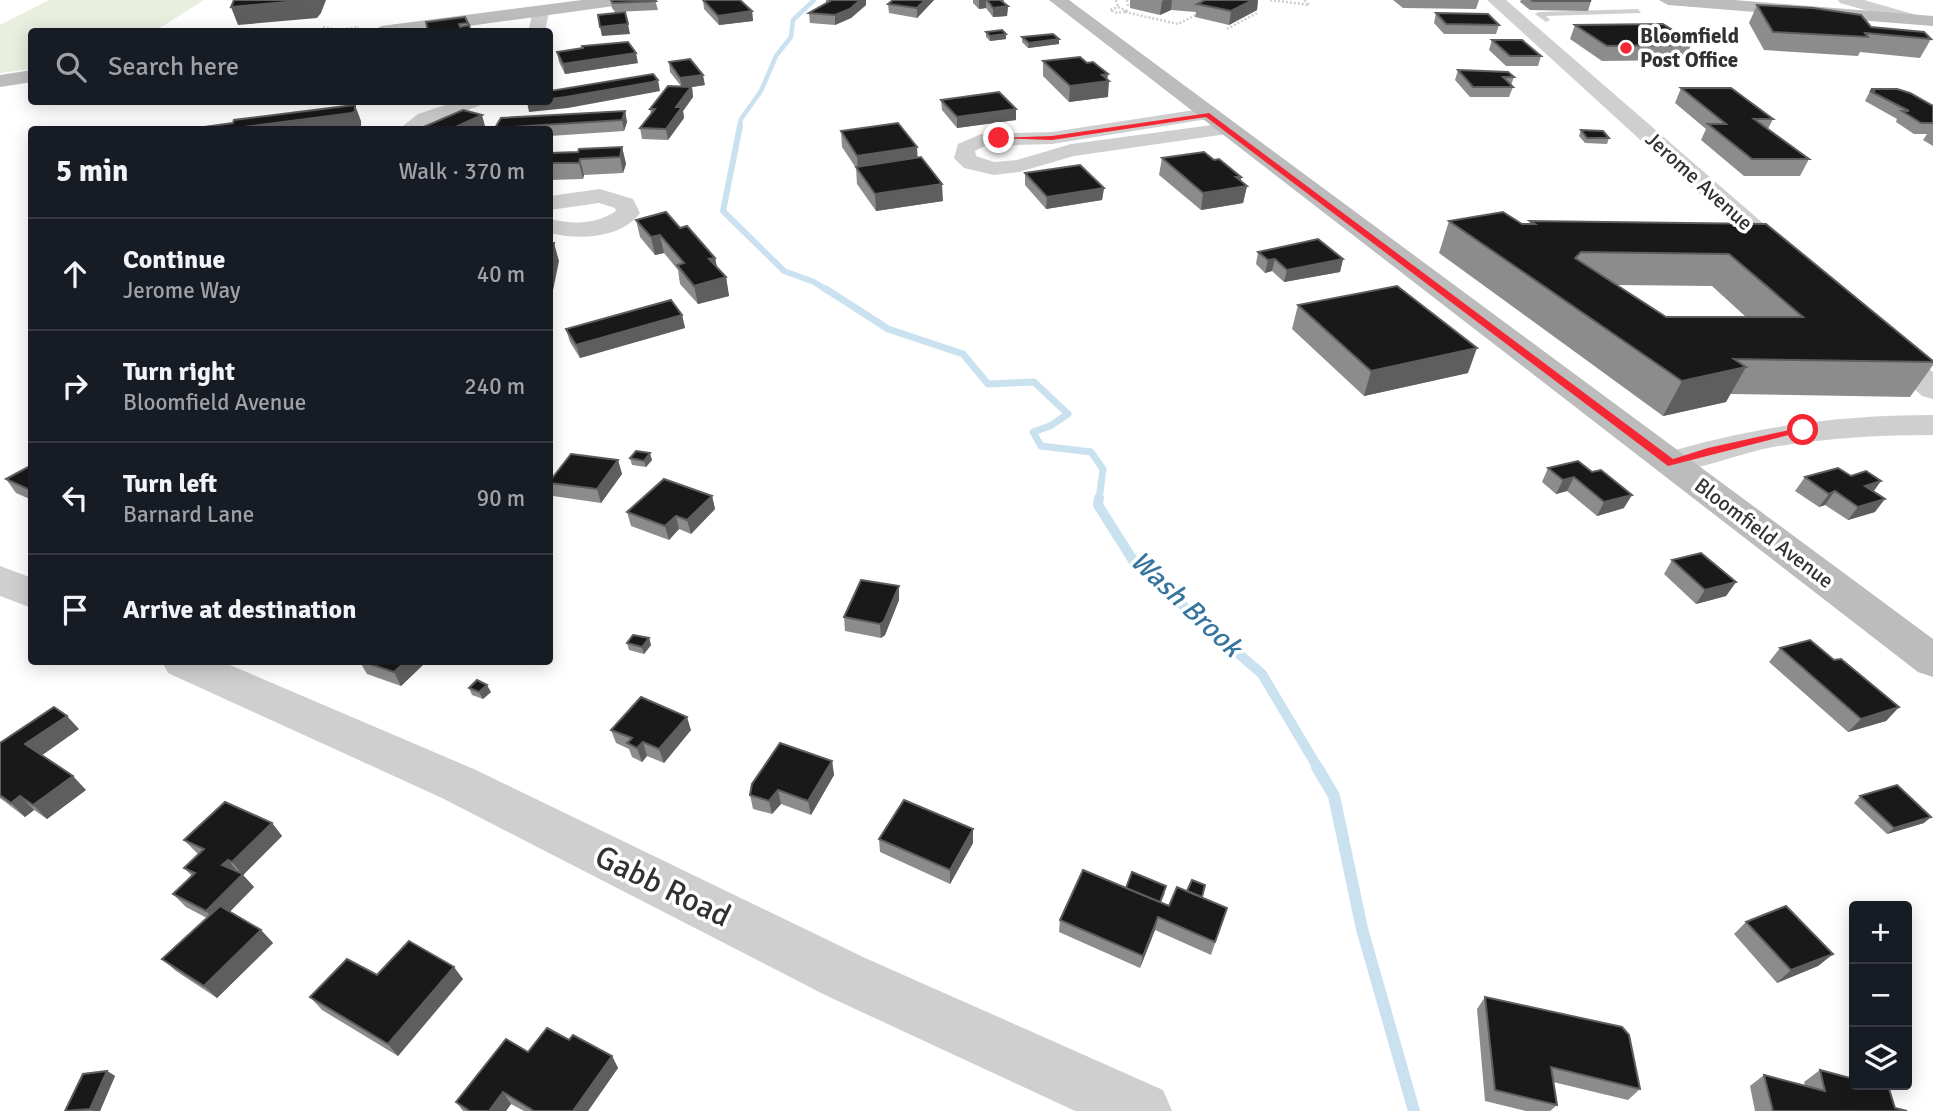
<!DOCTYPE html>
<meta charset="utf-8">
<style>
body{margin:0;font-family:Signika,sans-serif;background:#20242c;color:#f1f3f6}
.controls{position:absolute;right:21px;bottom:21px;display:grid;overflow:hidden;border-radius:7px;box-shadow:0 4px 18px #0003}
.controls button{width:63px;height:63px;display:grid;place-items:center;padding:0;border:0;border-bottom:2px solid #363941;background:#171b24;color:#f1f3f6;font:35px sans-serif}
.stop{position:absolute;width:21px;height:21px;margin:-16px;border:5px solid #f62735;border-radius:50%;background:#fff}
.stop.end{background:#f62735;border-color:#fff;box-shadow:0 2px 7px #0008}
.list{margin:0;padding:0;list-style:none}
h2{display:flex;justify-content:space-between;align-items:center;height:91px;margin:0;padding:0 28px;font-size:30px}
h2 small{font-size:23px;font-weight:400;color:#9ea1a6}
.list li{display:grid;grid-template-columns:46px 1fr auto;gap:21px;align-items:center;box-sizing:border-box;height:112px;padding:0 28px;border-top:2px solid #363941}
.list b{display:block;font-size:26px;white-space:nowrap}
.list p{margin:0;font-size:23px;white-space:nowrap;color:#9ea1a6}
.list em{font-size:23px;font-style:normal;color:#9ea1a6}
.icon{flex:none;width:38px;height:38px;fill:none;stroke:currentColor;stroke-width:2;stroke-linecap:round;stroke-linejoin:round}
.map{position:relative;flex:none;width:1933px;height:1111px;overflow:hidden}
.search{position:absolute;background:#171b24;box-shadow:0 4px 18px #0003;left:28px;top:28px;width:525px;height:77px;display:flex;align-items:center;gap:18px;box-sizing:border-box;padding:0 24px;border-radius:7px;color:#9ea1a6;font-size:26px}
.panel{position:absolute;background:#171b24;box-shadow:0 4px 18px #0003;left:28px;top:126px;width:525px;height:539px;border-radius:7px}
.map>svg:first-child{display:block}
</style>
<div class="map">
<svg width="1933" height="1111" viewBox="0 0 1933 1111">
<rect width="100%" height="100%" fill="#fff"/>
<!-- green -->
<path fill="#e8efdf" d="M49,0H204L155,31L32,32L31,69L0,73V25Z"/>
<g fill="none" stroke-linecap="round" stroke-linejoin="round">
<!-- stream-far4 -->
<path stroke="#cae1f0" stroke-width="4.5" d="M739,128L741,119L761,91L776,56L791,37L793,20L814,0"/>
<!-- stream-far3 -->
<path stroke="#cae1f0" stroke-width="6" d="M740,126L723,211L784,271L814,282L828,291"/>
<!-- stream-far2 -->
<path stroke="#cae1f0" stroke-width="7" d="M826,289L888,329L963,354L988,384L1034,382L1068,414L1050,426L1033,432L1041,446L1091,452L1103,469L1099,500"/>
<!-- stream-far1 -->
<path stroke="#cae1f0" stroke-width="10" d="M1099,498L1098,505L1136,565L1262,674L1318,768"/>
<!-- stream -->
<path stroke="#cae1f0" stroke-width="12" d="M1317,767L1334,796L1362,929L1414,1111"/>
<!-- path -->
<g stroke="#cfcfcf" stroke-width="2.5" stroke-dasharray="2 2" stroke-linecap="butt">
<path d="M1116,0L1118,7"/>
<path d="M1127,0L1128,6"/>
<path d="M1270,0L1309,5L1304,0"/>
<path d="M1118,7L1127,11L1117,13L1110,10Z"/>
<path d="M1125,12L1178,24L1200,13"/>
<path d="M323,27L338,30L359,27"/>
<path d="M1227,29L1257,13"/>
</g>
<!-- service -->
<path fill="#cfcfcf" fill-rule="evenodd" d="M1638,9L1641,13L1546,16L1550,20L1546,22L1535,14L1539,12Z"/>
<!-- minor -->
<g fill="#cfcfcf" fill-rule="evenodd">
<path d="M1838,0H1864L1920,16L1922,19L1914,24L1840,3Z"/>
<path d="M541,6L549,11L545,32H528L533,11Z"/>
<path d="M455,102H482L479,106L432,122L422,130H398L418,114Z"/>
<path d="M1207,108L1214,110L1217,114L1214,118L1052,144L985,146L975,151L976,156L994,162L1017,160L1071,144L1227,123L1234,125L1237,129L1234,133L1074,156L1019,172L994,175L964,168L954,158L958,144L981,134L1052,132Z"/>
<path d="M600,189L633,199L640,213C621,239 577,240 550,233V219C573,224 595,225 616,211L615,208L599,203L550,210V196Z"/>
</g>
<!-- tertiary -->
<g fill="#cfcfcf" fill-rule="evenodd">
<path d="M1487,0H1506L1795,251L1799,257L1795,263L1785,265L1775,263Z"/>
<path d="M1885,337L1896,340L1933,372V399L1922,396L1874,352L1870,346L1874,340Z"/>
<path d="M1933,415V435C1879,435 1826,438 1773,447C1743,452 1682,477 1659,471L1654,463L1659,455C1749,427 1838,415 1933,415Z"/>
<path d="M0,566L32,578V608L0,596Z"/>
<path d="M162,662H223L476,770L863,957L1163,1090L1172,1111H1075L825,995L442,798L168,673Z"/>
</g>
<!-- secondary -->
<g fill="#bcbcbc" fill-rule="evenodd">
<path d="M582,0H630L621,5L426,32H372L381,26Z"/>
<path d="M1049,0H1069L1933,639V677L1918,672Z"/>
<path d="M1659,0H1734L1933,16V26L1668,5Z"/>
<path d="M32,70V82L0,87V75Z"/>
</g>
</g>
<!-- wall -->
<g fill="#8c8c8c" fill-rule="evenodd">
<path d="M610,0H655L658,10L615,12L612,8Z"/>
<path d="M703,0L752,11L753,21L719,25L704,9Z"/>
<path d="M826,0H866V5L851,18L835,25L810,23L809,13L826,3Z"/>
<path d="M893,0H934L917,18L889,13L888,4Z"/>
<path d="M973,0H1004V4L1008,6L1007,16L993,17L986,8L979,9L973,3Z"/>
<path d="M1130,0H1258L1257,10L1229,25L1195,17L1196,12L1171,10L1160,15L1130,8Z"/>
<path d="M1393,0H1479L1476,9L1403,8Z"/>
<path d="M1521,0H1589L1591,1L1588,11L1530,10L1520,2Z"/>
<path d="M1757,5L1871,27L1931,39L1920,58L1860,52L1858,56L1764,50L1749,23Z"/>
<path d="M1436,13L1499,25L1496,34H1444L1434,23Z"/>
<path d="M1575,25L1690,41L1689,44L1691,45L1685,60L1602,61L1570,39Z"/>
<path d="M986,32L1006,39L990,41L986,37Z"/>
<path d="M1022,37L1059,44L1028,48L1022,42Z"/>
<path d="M1492,40L1541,56L1538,66H1506L1489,50Z"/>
<path d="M582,46L638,63L565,74L559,62L557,52L583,48Z"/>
<path d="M1043,61L1107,80L1108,97L1069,102L1043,76Z"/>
<path d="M669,62L705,85L692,87L693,97L683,111L684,118L668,140L642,139L640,128L651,114L650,109L681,86L670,72Z"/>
<path d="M1458,70L1514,77L1511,85L1513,87L1509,97H1470L1455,80Z"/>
<path d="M1681,88L1773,119L1768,129L1809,159L1800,176H1744L1701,140L1706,129L1675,103Z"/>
<path d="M1871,89L1933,106V146L1923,140L1927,134H1914L1896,122L1897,119L1865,101Z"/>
<path d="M941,100L1016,109V120L957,128L942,110Z"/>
<path d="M625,111L627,122L624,131L550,136V130H496L495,128Z"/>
<path d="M1581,130L1609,138L1607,144L1585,143L1579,136Z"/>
<path d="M841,131L917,158L943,201L876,211L857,184L856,168L842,147Z"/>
<path d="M622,147L626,164L623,173L584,175L583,179L550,180V153L578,152Z"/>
<path d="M1162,158L1214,160L1241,177V181L1247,186L1243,203L1201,210L1159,175Z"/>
<path d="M1025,173L1104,188L1102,200L1046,209L1025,185Z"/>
<path d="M636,220L680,228L715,258L717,268L726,277L729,296L698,304L680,284L678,270L664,253L655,255L640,237Z"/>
<path d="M1449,221L1529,224L1530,221L1766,224L1933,361V365L1910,397L1730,394L1726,402L1663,416L1439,253ZM1617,285L1712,286L1746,317H1666Z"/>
<path d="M1258,252L1343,259L1340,272L1284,282L1272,271L1265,273L1256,264Z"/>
<path d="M1298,305L1468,373L1364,396L1292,329Z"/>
<path d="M682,315L685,328L580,358L570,342L566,329Z"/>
<path d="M630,458L652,460L646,467L632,465Z"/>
<path d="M618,460L622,474L601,503L553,496L550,487V481Z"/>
<path d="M1578,461L1624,508L1597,516L1567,491L1556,494L1542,482L1548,468Z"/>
<path d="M32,465V500L16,493L6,479Z"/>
<path d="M1805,477L1874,491L1875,512L1848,520L1825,505L1819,507L1795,491Z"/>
<path d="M712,496L715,509L691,534L679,529L669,540L631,526L627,512Z"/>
<path d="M1672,560L1736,582L1726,596L1696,604L1664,574Z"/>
<path d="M899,586V600L885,635L881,638L845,631L844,617Z"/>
<path d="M649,638L651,645L644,654L629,650L627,643Z"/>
<path d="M1780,648L1834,660L1899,707L1886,721L1848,732L1769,662Z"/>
<path d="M360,662H426L401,686L367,674Z"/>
<path d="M469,688L491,692L483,699L472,695Z"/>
<path d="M79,729L42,755L86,790L47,819L34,810L25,817L0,798V743Z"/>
<path d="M611,730H691L664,763L647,756L642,762L632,757L629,749L616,743Z"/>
<path d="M832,761L834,775L811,815L781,804L772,814L753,809L750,795Z"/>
<path d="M1860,796L1924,823L1887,834L1854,803Z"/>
<path d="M272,823L282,836L243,875L254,887L230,911L261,930L273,943L217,998L176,971L162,959L207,918L186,907L173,894L192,876L184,868L198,854L184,840Z"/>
<path d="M879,839L973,843L950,884L880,852Z"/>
<path d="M1126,888L1165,893L1161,902L1169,906L1202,897L1227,908L1211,955L1155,930L1140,968L1059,932L1060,920Z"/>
<path d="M1746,922L1833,954L1818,966L1777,983L1734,934Z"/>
<path d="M463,979L398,1056L322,1010L310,997Z"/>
<path d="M1485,997L1640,1089L1628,1100L1553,1082L1557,1105L1550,1111H1526L1485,1101L1477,1009Z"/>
<path d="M569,1040L612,1056L618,1068L588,1111H524L511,1104L506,1111H463L456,1102L528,1052Z"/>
<path d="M1820,1070L1895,1108L1907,1111H1755L1750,1086L1764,1075L1805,1085L1804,1082Z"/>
<path d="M107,1071L115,1076L100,1111H65Z"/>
</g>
<!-- shaded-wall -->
<g fill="#5e5e5e">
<path d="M309,0H326L321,13L317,18L238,25L231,7Z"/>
<path d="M860,0H866V5L851,18L835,25V15Z"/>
<path d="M925,0H934L917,18V8Z"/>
<path d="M979,0H986V8L979,9Z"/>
<path d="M1164,0H1172L1171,10L1160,15L1162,1Z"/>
<path d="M1253,0H1258L1257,10L1229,25L1231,11Z"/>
<path d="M1008,6L1007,16L993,17V8Z"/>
<path d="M752,11L753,21L719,25L718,16Z"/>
<path d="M628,24L630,34L602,36L600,27Z"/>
<path d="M1006,34V39L990,41V36Z"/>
<path d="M1059,39V44L1028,48L1029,43Z"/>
<path d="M636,53L638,63L565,74L563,64Z"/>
<path d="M1108,74L1107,82L1109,81L1108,97L1069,102L1070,86L1102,75Z"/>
<path d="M703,75L705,85L692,87L693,97L683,111L684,118L668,140L666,129L676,107L682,89L680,78Z"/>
<path d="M658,80L660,91L655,92L568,108L529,112L527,102H550V99Z"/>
<path d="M355,105L361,121V127L358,129L237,130V128Z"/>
<path d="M1016,109V120L957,128V117Z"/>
<path d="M625,111L627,122L624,131L622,120Z"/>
<path d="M482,115L485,126L477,130H449Z"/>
<path d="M622,147L626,164L623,173L620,157Z"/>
<path d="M917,147L918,164L858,172L857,156Z"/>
<path d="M580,159L584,175L583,179L579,163Z"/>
<path d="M1236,177H1241L1240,187L1247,186L1243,203L1201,210L1203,193Z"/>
<path d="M942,184L943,201L876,211L875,194Z"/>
<path d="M1104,188L1102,200L1046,209L1047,197Z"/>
<path d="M660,235L664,253L655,255L651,237Z"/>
<path d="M554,243L559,261L551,300L550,293V265Z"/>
<path d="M715,258L719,276L709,259Z"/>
<path d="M1275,259L1272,271L1265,273L1268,260Z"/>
<path d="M1343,259L1340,272L1284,282L1287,270Z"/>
<path d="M726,277L729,296L698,304L694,286Z"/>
<path d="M682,315L685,328L580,358L576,345Z"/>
<path d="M1477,348L1468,373L1364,396L1371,371Z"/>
<path d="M1746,367L1726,402L1663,416L1682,381Z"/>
<path d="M650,453L652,460L646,467L644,461Z"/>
<path d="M618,460L622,474L601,503L597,489Z"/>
<path d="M1574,477L1567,491L1556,494L1563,480Z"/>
<path d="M1881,481L1871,495L1865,486Z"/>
<path d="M1835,491L1825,505L1819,507L1829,494Z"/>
<path d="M1632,495L1624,508L1597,516L1604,502Z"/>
<path d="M712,496L715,509L691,534L687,520Z"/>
<path d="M1885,499L1875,512L1848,520L1858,507Z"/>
<path d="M676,516L679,529L669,540L665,526Z"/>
<path d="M1736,582L1726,596L1696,604L1705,590Z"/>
<path d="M899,586V600L885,635L881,638L880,624Z"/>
<path d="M649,638L651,645L644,654L642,647Z"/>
<path d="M405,662H426L401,686L394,672Z"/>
<path d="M487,685L491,692L483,699L479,692Z"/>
<path d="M1899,707L1886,721L1848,732L1861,719Z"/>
<path d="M67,716L79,729L38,758L25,744Z"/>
<path d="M687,717L691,730L664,763L659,749Z"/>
<path d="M643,742L647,756L642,762L637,748Z"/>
<path d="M832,761L834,775L811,815L808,801Z"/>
<path d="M73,776L86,790L47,819L33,805Z"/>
<path d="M778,790L781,804L772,814L769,801Z"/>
<path d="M20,796L34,810L25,817L11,803Z"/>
<path d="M1931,817L1924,823L1887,834L1894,828Z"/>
<path d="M272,823L282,836L243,875L254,887L218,924L206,911L242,874L232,862Z"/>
<path d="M973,829V843L950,884V870Z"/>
<path d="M228,860L239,873L222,865Z"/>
<path d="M1158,917L1155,930L1140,968L1143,956Z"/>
<path d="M261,930L273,943L217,998L204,986Z"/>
<path d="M1833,954L1818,966L1777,983L1791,970Z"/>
<path d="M454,967L463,979L398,1056L388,1044Z"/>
<path d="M612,1056L618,1068L588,1111H573Z"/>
<path d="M107,1071L115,1076L100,1111H93L90,1109Z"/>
<path d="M503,1092L511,1104L506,1111H489Z"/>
</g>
<!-- building -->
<g fill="#191919" stroke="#5e5e5e" stroke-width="2" fill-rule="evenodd">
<path d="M234,0H309L231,7Z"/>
<path d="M611,0H655L656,1L613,3Z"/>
<path d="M703,0H740L752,11L718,16Z"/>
<path d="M832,0H860L850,9L835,15L809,13Z"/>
<path d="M893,0H925L917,8L888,4Z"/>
<path d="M987,0H1000L1008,6L993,8Z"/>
<path d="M1205,0H1253L1231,11L1197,4Z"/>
<path d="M1531,0H1589L1591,1H1533Z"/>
<path d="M1757,5L1813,8L1861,15L1871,27L1924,32L1931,39L1865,33L1868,37L1773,32Z"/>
<path d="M625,12L628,24L600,27L598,15Z"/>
<path d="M1436,13L1488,14L1499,25L1446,24Z"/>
<path d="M465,17L468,23L459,24L460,27L469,25L471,32H428L426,22Z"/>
<path d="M1663,24L1690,41H1686L1691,45L1607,46L1575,25Z"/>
<path d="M1002,30L1006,34L990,36L986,32Z"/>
<path d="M1053,34L1059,39L1029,43L1022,37Z"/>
<path d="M1492,40H1522L1541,56H1510Z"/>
<path d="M628,42L636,53L563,64L557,52L583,48L582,46Z"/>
<path d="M1080,57L1087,63L1093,62L1108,74L1102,75L1109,81L1070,86L1043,61Z"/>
<path d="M690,59L703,75L680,78L669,62Z"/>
<path d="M1458,70L1508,72L1514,77H1503L1513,87H1473Z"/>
<path d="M653,74L658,80L653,82L566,97L550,99V91Z"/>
<path d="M668,86L691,87L676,107H682L666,129L640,128L655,109H650Z"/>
<path d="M1681,88H1731L1773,119H1754L1809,159H1752L1708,124H1726Z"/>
<path d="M1871,89H1897L1910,93L1933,106V123H1921L1902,111H1909L1870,91H1875Z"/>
<path d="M999,92L1016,109L957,117L941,100Z"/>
<path d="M355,105V111L352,113L237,128V130H196V128L233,123L234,120Z"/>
<path d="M463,110L482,115L449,130L419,129Z"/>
<path d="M625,111L622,120L495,128L501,118Z"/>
<path d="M898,123L917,147L857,156L841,131Z"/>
<path d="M1581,130L1603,131L1609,138H1587Z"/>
<path d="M622,147L620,157L580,159L579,163H550V153L578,152L579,149Z"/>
<path d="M1204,152L1214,160L1219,159L1241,177H1236L1247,186L1203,193L1162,158Z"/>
<path d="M921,157L942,184L875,194L856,167Z"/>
<path d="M1080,165L1104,188L1047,197L1025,173Z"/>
<path d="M666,212L680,228L687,226L715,258L709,259L726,277L694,286L677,265L684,263L660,235L651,237L636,220Z"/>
<path d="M1503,212L1522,224H1535L1530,221L1766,224L1933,361V362L1734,359L1746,367L1682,381L1449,221ZM1581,252L1729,254L1803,317H1666L1575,258Z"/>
<path d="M1318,239L1343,259L1287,270L1275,259L1268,260L1258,252Z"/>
<path d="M554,243L550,265V244Z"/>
<path d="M1397,286L1477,348L1371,371L1298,305Z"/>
<path d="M671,300L682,315L576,345L566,329Z"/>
<path d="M636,451L650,453L644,461L630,458Z"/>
<path d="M571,454L618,460L597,489L550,483V481Z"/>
<path d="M1578,461L1592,472L1601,470L1632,495L1604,502L1574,477L1563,480L1548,468Z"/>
<path d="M32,465V491L6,479Z"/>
<path d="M1838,468L1851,476L1866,471L1881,481L1865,486L1885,499L1858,507L1835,491L1829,494L1805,477Z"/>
<path d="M664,479L712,496L687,520L676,516L665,526L627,512Z"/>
<path d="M1701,553L1736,582L1705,590L1672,560Z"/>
<path d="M861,580L899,586L884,621L880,624L844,617Z"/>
<path d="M633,635L649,638L642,647L627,643Z"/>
<path d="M1810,640L1834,660L1841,659L1899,707L1861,719L1780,648Z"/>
<path d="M364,662H405L394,672Z"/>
<path d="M477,680L487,685L479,692L469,688Z"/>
<path d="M641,697L687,717L659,749L643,742L637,748L627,743L632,738L611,730Z"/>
<path d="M54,707L67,716L25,744L73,776L33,805L20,796L11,803L0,795V743Z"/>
<path d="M780,743L832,761L808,801L778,790L769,801L750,795L752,784Z"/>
<path d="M1897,785L1931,817L1894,828L1860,796Z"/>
<path d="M904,800L973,829L950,870L879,839Z"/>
<path d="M225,802L272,823L232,862L228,860L222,865L243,874L206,911L173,894L195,873L184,868L204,849L184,840Z"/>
<path d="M1083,870L1169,906L1177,887L1227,908L1215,942L1158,917L1143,956L1060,920Z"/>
<path d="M1132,872L1166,886L1160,902L1126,888Z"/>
<path d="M1192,880L1205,885L1202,897L1187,891Z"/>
<path d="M220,906L261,930L204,986L162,959Z"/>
<path d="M1786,906L1833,954L1791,970L1746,922Z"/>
<path d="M409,941L454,967L388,1044L310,997L347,959L377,975Z"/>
<path d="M1485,997L1622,1027L1629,1035L1640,1089L1551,1067L1557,1105L1495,1090Z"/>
<path d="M547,1028L569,1040L573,1035L612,1056L573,1111H534L503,1092L489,1111H470L456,1102L506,1039L528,1052Z"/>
<path d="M1820,1070L1854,1079V1085H1874L1889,1089L1895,1108L1907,1111H1773L1764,1075L1825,1091Z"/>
<path d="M107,1071L90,1109L65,1111L83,1074Z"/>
</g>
<!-- route -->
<path fill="#f62735" d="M1209,113L1673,459L1708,448L1803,427L1808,430L1668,466L1206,117L1052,140L996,138L1052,136Z"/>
<!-- markers -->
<circle fill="#f62735" stroke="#fff" stroke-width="2.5" cx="1626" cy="48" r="7"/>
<g text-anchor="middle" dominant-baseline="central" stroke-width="7" stroke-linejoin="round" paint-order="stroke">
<!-- far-poi labels -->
<g font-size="21" font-weight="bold" fill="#323232" stroke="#fff" text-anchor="start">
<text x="1640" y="36">Bloomfield<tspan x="1640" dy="24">Post Office</tspan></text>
</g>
<!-- far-street labels -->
<g font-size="21" fill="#323232" stroke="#fff">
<text transform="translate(1699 181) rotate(42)">Jerome Avenue</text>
<text transform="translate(1764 533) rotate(37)">Bloomfield Avenue</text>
</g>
<!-- water labels -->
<g font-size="28" font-style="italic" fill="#36759d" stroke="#fff">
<text transform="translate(1186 604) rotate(43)">Wash Brook</text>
</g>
<!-- near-street labels -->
<g font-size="32" fill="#323232" stroke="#fff">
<text transform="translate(663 886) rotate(26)">Gabb Road</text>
</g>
</g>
</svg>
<div class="controls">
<button>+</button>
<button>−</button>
<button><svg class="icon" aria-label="layers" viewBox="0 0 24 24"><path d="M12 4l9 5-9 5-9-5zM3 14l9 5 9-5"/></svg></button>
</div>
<div class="stop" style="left:1803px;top:430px"></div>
<div class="stop end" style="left:999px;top:138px"></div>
<div class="search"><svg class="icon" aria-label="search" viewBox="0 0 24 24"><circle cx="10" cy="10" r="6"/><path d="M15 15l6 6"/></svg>Search here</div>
<section class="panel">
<h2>5 min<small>Walk · 370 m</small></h2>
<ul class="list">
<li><svg class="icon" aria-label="ahead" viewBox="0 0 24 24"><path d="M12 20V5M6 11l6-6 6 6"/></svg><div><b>Continue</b><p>Jerome Way</p></div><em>40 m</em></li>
<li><svg class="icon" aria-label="right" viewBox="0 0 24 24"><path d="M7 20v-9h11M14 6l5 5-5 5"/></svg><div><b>Turn right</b><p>Bloomfield Avenue</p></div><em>240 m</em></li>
<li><svg class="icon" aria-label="left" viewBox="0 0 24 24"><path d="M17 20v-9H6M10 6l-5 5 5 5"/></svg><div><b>Turn left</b><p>Barnard Lane</p></div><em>90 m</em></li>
<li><svg class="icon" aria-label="arrive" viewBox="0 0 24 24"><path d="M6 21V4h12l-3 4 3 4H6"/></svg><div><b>Arrive at destination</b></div></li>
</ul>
</section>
</div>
